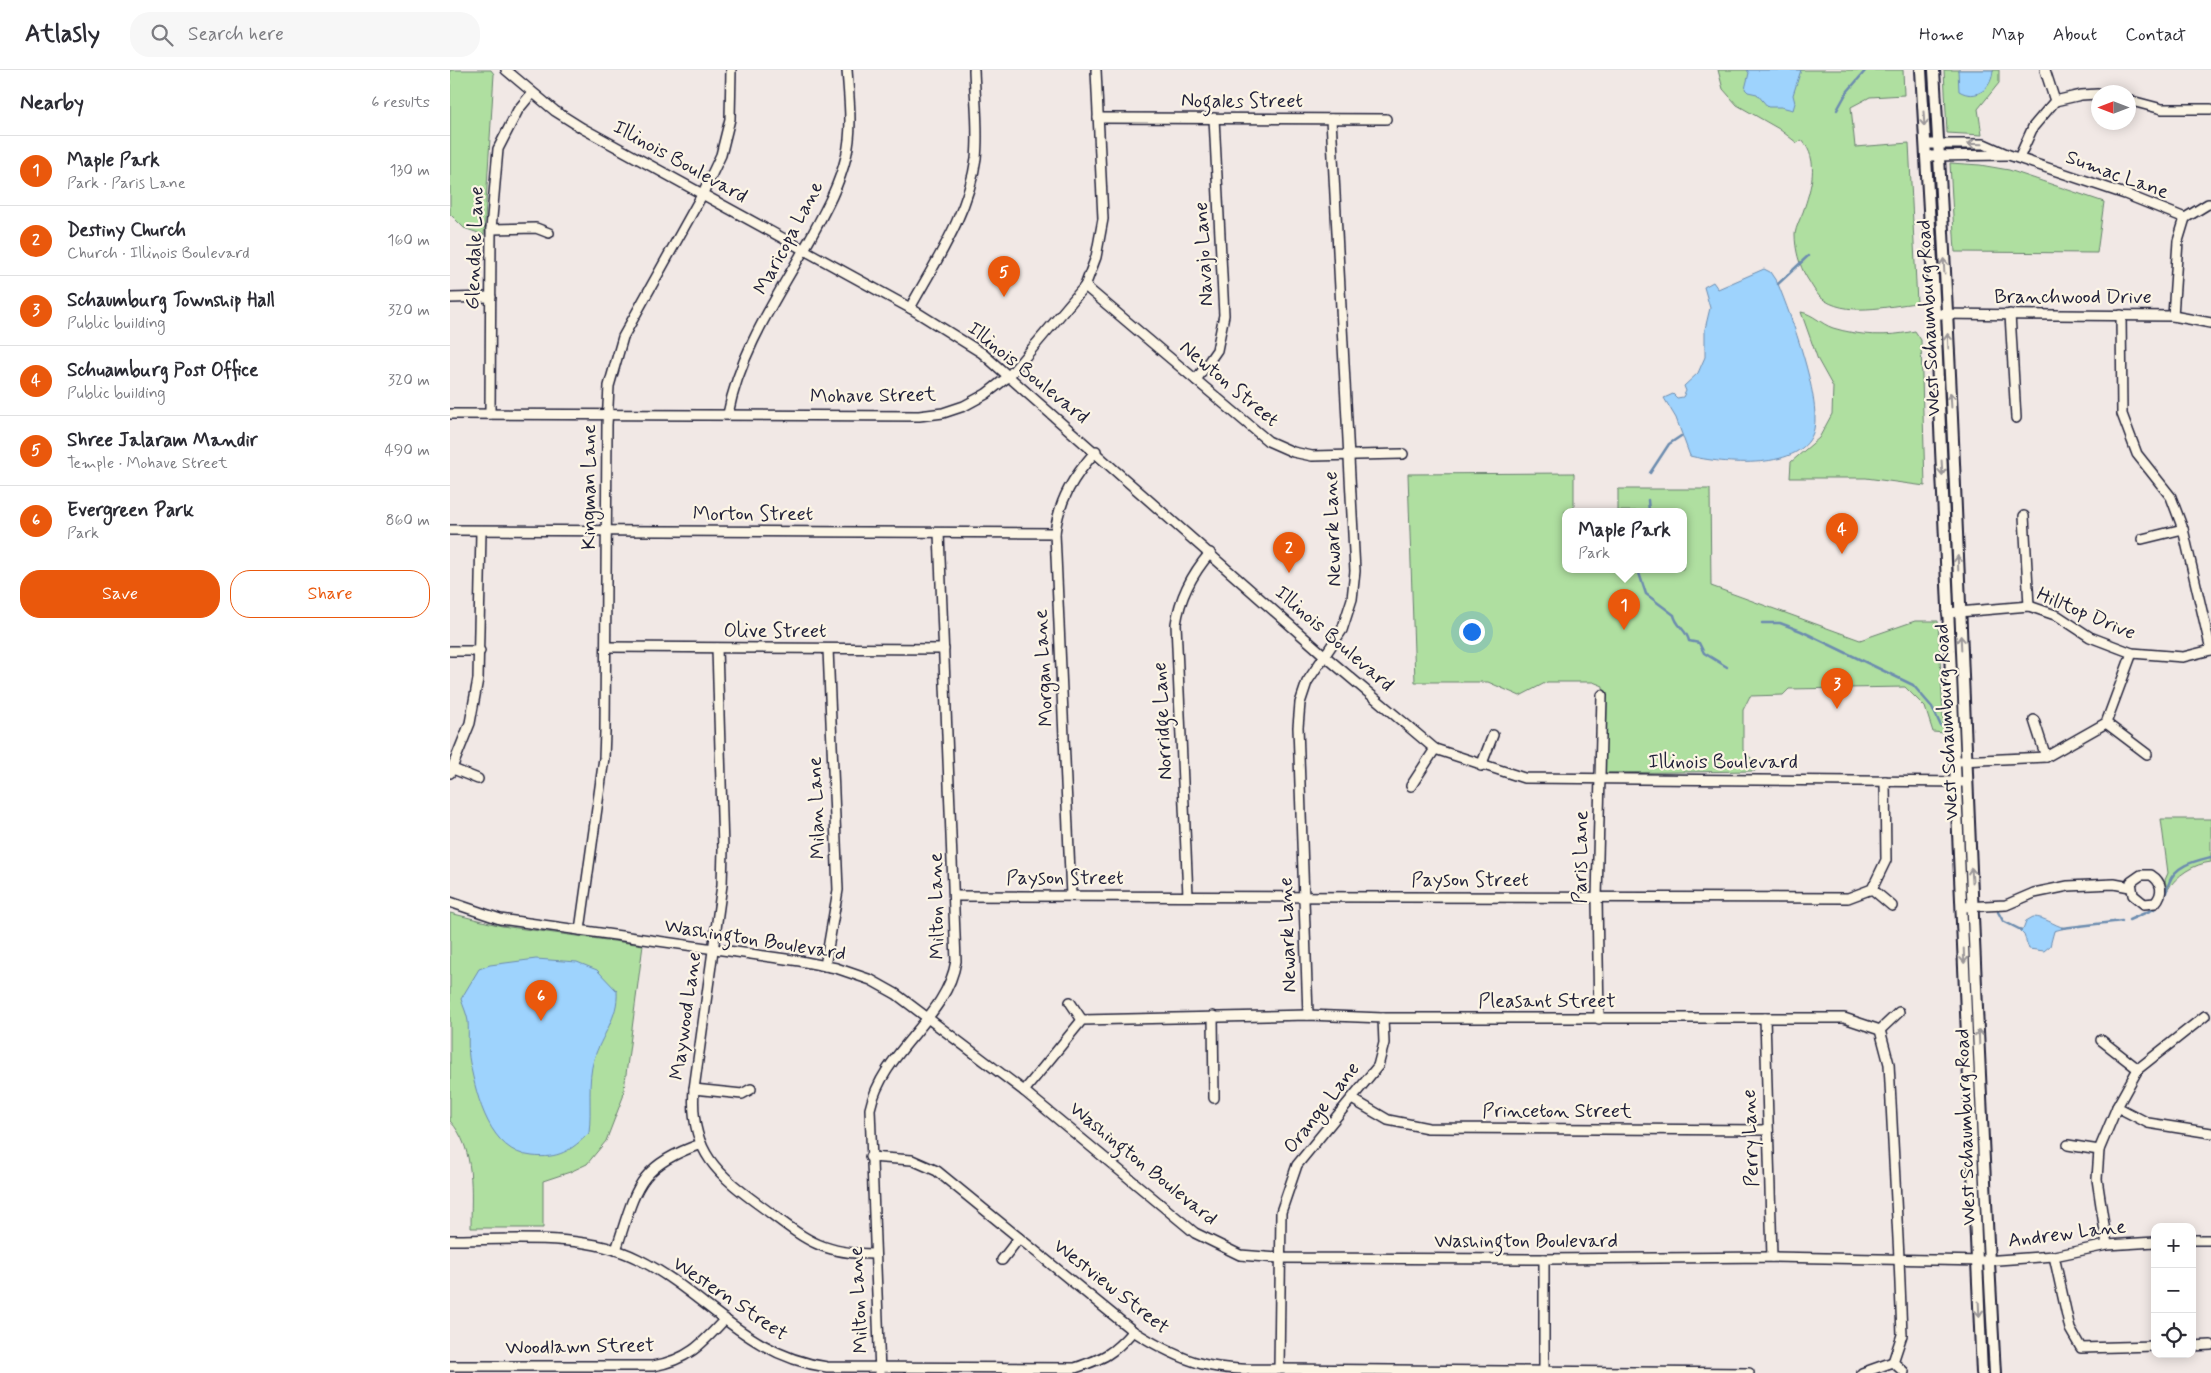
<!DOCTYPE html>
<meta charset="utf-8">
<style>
body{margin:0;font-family:Mynerve,sans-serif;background:#f7f7f7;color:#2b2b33}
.controls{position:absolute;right:15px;bottom:15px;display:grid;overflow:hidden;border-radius:10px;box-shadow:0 2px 12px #0003}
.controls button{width:45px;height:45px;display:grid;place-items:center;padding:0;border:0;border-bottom:1px solid #e1e1e2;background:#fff;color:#2b2b33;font:25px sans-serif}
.compass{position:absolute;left:1641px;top:15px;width:45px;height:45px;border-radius:50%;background:#fff;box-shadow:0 2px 12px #0003;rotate:270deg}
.you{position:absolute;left:1021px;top:561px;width:18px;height:18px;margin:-12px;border:4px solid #fff;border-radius:50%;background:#1a73e8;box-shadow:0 0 0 8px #1a73e833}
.badge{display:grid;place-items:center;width:32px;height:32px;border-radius:50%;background:#ea580c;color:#fff;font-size:16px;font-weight:700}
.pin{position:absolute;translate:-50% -41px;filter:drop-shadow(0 1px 2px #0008)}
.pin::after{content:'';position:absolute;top:26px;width:18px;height:15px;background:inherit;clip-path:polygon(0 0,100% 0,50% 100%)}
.popup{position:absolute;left:1112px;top:438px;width:125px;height:65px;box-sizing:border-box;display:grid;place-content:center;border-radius:10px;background:#fff;filter:drop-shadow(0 1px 4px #0005);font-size:16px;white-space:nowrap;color:#7c7c81}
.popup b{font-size:19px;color:#2b2b33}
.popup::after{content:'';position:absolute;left:50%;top:100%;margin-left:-10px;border:10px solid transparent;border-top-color:#fff}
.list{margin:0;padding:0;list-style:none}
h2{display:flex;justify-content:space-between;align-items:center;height:65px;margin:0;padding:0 20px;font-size:21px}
h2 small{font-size:16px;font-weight:400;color:#7c7c81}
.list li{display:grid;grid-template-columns:32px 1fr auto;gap:15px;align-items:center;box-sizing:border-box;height:70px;padding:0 20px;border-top:1px solid #e1e1e2}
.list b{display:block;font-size:19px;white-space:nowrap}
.list p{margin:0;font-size:16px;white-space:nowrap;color:#7c7c81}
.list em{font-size:16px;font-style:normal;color:#7c7c81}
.actions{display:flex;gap:10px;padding:15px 20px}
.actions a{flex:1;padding:11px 0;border:1px solid #ea580c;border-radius:20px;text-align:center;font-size:18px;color:#ea580c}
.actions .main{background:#ea580c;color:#fff}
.icon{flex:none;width:28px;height:28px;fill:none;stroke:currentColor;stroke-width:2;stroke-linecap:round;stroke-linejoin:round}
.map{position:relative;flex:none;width:1761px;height:1303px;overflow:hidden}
header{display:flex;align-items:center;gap:30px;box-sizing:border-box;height:70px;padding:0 25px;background:#fff;border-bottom:1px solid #e1e1e2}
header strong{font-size:24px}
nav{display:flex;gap:28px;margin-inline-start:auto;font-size:18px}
.search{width:350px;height:45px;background:#f7f7f7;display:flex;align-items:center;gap:12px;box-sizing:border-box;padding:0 18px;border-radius:20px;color:#7c7c81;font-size:19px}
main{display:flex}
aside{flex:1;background:#fff}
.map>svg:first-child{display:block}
</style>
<header>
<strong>Atlasly</strong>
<div class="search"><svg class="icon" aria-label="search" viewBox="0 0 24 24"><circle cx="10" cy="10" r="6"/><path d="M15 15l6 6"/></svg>Search here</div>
<nav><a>Home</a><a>Map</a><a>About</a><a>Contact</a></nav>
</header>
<main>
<aside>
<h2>Nearby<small>6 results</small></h2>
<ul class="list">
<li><span class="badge">1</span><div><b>Maple Park</b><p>Park · Paris Lane</p></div><em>130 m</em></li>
<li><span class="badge">2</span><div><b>Destiny Church</b><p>Church · Illinois Boulevard</p></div><em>160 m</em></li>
<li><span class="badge">3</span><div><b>Schaumburg Township Hall</b><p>Public building</p></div><em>320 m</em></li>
<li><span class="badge">4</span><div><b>Schuamburg Post Office</b><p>Public building</p></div><em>320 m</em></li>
<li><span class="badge">5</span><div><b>Shree Jalaram Mandir</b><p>Temple · Mohave Street</p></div><em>490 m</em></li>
<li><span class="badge">6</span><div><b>Evergreen Park</b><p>Park</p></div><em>860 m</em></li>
</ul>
<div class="actions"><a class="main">Save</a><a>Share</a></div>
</aside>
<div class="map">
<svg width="1761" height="1303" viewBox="0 0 1761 1303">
<rect width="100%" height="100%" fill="#f1e8e5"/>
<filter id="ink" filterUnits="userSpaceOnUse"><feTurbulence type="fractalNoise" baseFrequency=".02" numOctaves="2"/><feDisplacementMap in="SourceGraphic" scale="10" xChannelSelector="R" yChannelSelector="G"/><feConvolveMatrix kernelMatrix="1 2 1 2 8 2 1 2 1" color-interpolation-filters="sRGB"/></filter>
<g filter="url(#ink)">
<!-- green -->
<g fill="#afdfa0" stroke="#68806e">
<path d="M0,0H41L44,4L34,165L14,158L0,144Z"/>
<path d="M1268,0H1453L1454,25L1420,27L1401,37L1405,77L1459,73L1467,233C1437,236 1395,248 1370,227C1365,222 1361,214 1357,208C1349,195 1345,179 1345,164C1346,157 1350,149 1353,142C1361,118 1370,91 1352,70L1347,73L1329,59L1287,35L1273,19Z"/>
<path d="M1494,0H1549V13L1528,39L1532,65L1497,63Z"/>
<path d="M1500,93L1530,95L1559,100L1654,132L1647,183L1505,182Z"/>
<path d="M1351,242C1363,244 1371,254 1383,258C1409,266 1438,267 1465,261L1471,270L1475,416L1416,408H1340L1341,392L1369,368L1382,344L1383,317L1368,290Z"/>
<path d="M1124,403V441H1115V499H1233V441H1168V419H1260L1261,516L1410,570L1465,551H1488L1494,663L1483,662L1475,637L1455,617L1339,619L1333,625L1300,626L1293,640V680L1305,692V701L1152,703L1153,616L1143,612H1097L1070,626L1038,612H965L958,404Z"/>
<path d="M1711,749H1761V792C1744,794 1726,805 1717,821L1715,810L1718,803Z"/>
<path d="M0,843L52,856L193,875L173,1027L156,1071L137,1094L120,1102L93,1111V1158H21C21,1122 26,1079 0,1051Z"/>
</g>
<!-- water -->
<g fill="#9ed3fd" stroke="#6c8caf">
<path d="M1297,0H1351L1343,25L1345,33L1343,40L1331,37H1318L1307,24L1298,22L1295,19L1299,3Z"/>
<path d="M1508,0H1543C1542,19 1526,31 1509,21Z"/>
<path d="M1314,199L1320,202L1328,214C1341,246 1371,327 1364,359C1355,402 1271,394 1240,386L1226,348L1214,328L1223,324L1227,328L1233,327L1236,321L1234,316L1248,303L1255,287V259L1260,238L1254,217L1263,212L1268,219Z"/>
<path d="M1583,847C1595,847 1603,855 1615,858L1604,861L1600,876L1594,881L1579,879L1574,865L1568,859H1573L1576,851Z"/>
<path d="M86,889L127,892L147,900L167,921C169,947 151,966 144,989C137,1011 142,1039 139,1063C121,1081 108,1089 82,1086C40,1082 27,1028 20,993C17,979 19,965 18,951C17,944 13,936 11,929L29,899L40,895Z"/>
</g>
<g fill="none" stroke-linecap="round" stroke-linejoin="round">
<!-- stream -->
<g stroke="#6c8caf" stroke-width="2.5">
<path d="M1387,40L1397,22L1416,0"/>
<path d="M1328,214L1358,186"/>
<path d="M1200,403L1219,374L1231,366"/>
<path d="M1198,430L1199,441"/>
<path d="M1191,499L1189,503L1196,524L1224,545C1226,556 1237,560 1239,571L1249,573L1254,583L1277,597"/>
<path d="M1312,553H1330L1351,561L1463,615L1482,637L1491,656"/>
<path d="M1711,831C1717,825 1716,820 1719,813C1725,795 1745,791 1761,787"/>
<path d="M1548,842L1553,851L1571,860"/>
<path d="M1679,850L1704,839L1708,835"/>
<path d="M1612,858L1672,851"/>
</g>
<defs>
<g id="minor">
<path d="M56,0L105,41L132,58L460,238L532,283L875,586L985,679L1074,708L1516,712"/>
<path d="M1678,30L1712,39H1761"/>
<path d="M1605,31L1631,25L1648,24"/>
<path d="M648,48L936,49"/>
<path d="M1476,74H1534L1559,85L1675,124L1735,148L1758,134H1761"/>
<path d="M1477,86L1558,85"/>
<path d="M1569,88L1583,57L1605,31L1595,0"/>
<path d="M41,159L86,158L99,163"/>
<path d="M635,216L818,371L843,382L862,386L953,384"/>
<path d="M0,228L41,227"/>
<path d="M460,238C486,191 519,142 526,88C529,59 525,29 524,0"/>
<path d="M1485,244L1723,246L1761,253"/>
<path d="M1560,244L1566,348"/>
<path d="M1671,245L1672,344L1687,384L1721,427L1733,459L1761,580"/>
<path d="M1723,246L1728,171L1735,148"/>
<path d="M746,310L767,280L774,245L764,48"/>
<path d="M0,344L469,346L493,343L514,336L536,324L559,306L635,216L646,187L653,149L646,0"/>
<path d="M40,344L41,159L48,79L68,40L82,23"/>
<path d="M278,344C290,280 330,223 361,167C375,141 389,116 396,87C403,59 399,29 397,0"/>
<path d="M1574,446L1579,536"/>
<path d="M0,460L605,463"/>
<path d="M1692,469L1733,459"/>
<path d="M1497,543L1579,536L1608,546L1640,567L1682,583L1733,587L1761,580"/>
<path d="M156,577L494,579"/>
<path d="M267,578L273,779L272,815L244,1019C239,1082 268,1105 315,1139C355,1169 371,1184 424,1184"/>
<path d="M0,581H30"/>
<path d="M1584,650L1596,687"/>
<path d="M1656,653L1697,684"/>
<path d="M1510,691L1596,687L1656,653L1682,583"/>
<path d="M1031,696L1043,665"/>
<path d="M3,699L28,709"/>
<path d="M0,703L20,653L28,609L31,461"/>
<path d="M961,716L985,679"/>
<path d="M1691,805H1701C1712,812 1714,823 1705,833L1694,834L1683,825L1681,812Z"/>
<path d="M1422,819L1442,836"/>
<path d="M505,826L1398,828L1422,819L1436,790L1435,711"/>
<path d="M621,826L605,463C609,429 624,406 646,381"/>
<path d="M738,826L726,554C730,526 742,504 760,483"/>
<path d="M0,832L50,849L350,891L386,898L421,910L446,924L574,1021L745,1163L790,1185L829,1188L1094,1189L1322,1187L1534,1191L1604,1186L1657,1175L1705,1172"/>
<path d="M1512,837L1556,835L1584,823L1618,816L1664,814L1680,817"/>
<path d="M130,860L154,688L155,662L157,355L159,316L173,267L252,125L271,85L280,49L281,0"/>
<path d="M375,896L388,820L378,579"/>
<path d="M620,932L632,950"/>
<path d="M858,945L848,657L850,633L857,612L892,560L902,529L905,501L881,49"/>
<path d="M763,946L764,1028"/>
<path d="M1315,948L1322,1187"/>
<path d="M1149,949L1147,828L1152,625"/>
<path d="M1430,960L1439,994L1449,1188L1452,1265L1443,1292"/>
<path d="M1651,970L1688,999"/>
<path d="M244,1019L292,1024L301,1019"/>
<path d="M574,1021L632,950L858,945L933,948H1394L1430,960L1449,942"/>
<path d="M902,1029L938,1050L978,1058L1318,1060"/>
<path d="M1667,1037L1698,1053L1761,1063"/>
<path d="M1618,1075L1649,1080"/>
<path d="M420,1087L462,1090L487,1101L683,1261C739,1296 762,1301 829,1299L1299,1303"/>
<path d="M0,1170C58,1170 135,1162 188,1189C256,1223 296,1286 377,1297L625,1298C654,1288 662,1285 683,1261"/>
<path d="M1742,1170H1761"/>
<path d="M1657,1175L1647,1109L1649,1080L1667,1037L1688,999L1755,946"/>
<path d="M166,1180C186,1120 186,1096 251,1074"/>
<path d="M1604,1186L1620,1259L1631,1278L1705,1276"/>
<path d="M1094,1189V1303"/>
<path d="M552,1190L569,1168"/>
<path d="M1742,1276L1761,1275"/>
<path d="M0,1296H203C238,1290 252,1274 275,1249"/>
<path d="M829,1299L831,1142L847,1095L928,996L934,973L933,948"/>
<path d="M430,1303L420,1039C433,980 497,948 506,891L489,463"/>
<path d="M1412,1303L1443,1292L1454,1302"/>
</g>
<g id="major">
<path d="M1471,0L1485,244L1532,1303"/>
<path d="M1484,0C1510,434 1520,869 1545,1303"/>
</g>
</defs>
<!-- minor casing -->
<use href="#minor" stroke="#22223b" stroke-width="12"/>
<!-- major casing -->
<use href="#major" stroke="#22223b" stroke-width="14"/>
<!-- minor -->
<use href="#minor" stroke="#fcf5e5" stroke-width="9"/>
<!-- major -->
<use href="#major" stroke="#fcf5e5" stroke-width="10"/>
</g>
<!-- one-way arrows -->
<defs><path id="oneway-shaft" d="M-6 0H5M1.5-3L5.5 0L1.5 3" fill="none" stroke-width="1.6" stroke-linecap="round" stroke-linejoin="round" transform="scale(1.25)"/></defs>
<g stroke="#9a9698">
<use href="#oneway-shaft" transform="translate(1474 49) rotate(86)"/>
<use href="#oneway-shaft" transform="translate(1525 74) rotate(-178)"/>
<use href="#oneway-shaft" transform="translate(1494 196) rotate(-93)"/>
<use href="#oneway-shaft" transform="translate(1498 271) rotate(-93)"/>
<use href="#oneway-shaft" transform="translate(1501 330) rotate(-93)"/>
<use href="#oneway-shaft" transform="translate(1492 398) rotate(87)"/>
<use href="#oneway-shaft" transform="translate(1508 493) rotate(-92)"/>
<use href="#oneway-shaft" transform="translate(1511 573) rotate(-93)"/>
<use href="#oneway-shaft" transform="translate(1522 805) rotate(-94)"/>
<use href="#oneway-shaft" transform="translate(1514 886) rotate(88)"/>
<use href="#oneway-shaft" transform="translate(1529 967) rotate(-92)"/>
<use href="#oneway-shaft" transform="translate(1529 1239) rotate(87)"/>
</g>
</g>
<g text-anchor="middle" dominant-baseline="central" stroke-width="4.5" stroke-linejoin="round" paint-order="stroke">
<!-- street labels -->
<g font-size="20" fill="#22223b" stroke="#fcf5e5">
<text x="792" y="31">Nogales Street</text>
<text transform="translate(230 92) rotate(29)">Illinois Boulevard</text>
<text transform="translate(1667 105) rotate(20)">Sumac Lane</text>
<text transform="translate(339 168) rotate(-62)">Maricopa Lane</text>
<text transform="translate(25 178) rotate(-88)">Glendale Lane</text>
<text transform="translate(754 184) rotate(-93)">Navajo Lane</text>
<text x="1623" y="227">Branchwood Drive</text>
<text transform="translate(1479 248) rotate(-93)">West Schaumburg Road</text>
<text transform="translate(578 303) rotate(39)">Illinois Boulevard</text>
<text transform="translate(779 314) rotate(40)">Newton Street</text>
<text transform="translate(423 326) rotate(-1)">Mohave Street</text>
<text transform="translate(139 417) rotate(-90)">Kingman Lane</text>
<text x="303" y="444">Morton Street</text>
<text transform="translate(883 459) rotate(-92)">Newark Lane</text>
<text transform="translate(1636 544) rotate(23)">Hilltop Drive</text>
<text x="325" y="561">Olive Street</text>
<text transform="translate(884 569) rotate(41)">Illinois Boulevard</text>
<text transform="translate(594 598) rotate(-93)">Morgan Lane</text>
<text transform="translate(713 651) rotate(-93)">Norridge Lane</text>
<text transform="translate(1497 652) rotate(-93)">West Schaumburg Road</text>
<text x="1273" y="692">Illinois Boulevard</text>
<text transform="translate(367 738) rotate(-92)">Milan Lane</text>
<text transform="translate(1131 787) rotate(-89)">Paris Lane</text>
<text x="615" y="808">Payson Street</text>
<text x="1020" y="810">Payson Street</text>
<text transform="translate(487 836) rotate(-91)">Milton Lane</text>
<text transform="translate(838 865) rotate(-92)">Newark Lane</text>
<text transform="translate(305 870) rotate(9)">Washington Boulevard</text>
<text x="1097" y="931">Pleasant Street</text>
<text transform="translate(236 946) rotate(-82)">Maywood Lane</text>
<text transform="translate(872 1038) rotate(-52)">Orange Lane</text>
<text x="1107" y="1041">Princeton Street</text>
<text transform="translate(1516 1057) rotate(-92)">West Schaumburg Road</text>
<text transform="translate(1301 1068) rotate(-92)">Perry Lane</text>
<text transform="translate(693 1094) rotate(39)">Washington Boulevard</text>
<text transform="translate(1617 1164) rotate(-7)">Andrew Lane</text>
<text x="1076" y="1171">Washington Boulevard</text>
<text transform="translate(661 1217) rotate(38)">Westview Street</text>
<text transform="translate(280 1229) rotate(34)">Western Street</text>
<text transform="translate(409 1230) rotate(-93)">Milton Lane</text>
<text transform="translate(130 1277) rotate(-1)">Woodlawn Street</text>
</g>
</g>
</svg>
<div class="controls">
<button>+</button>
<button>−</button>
<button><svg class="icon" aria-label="locate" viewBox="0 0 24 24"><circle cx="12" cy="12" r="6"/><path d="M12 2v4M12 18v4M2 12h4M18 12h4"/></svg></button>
</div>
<svg class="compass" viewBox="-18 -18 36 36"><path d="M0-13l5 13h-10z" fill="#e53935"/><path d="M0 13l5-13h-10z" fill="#7c7c81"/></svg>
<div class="you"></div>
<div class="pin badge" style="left:1174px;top:560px">1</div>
<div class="popup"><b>Maple Park</b>Park</div>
<div class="pin badge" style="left:839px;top:503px">2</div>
<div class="pin badge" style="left:1387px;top:639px">3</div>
<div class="pin badge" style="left:1392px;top:484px">4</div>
<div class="pin badge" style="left:554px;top:227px">5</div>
<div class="pin badge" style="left:91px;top:951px">6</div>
</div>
</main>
